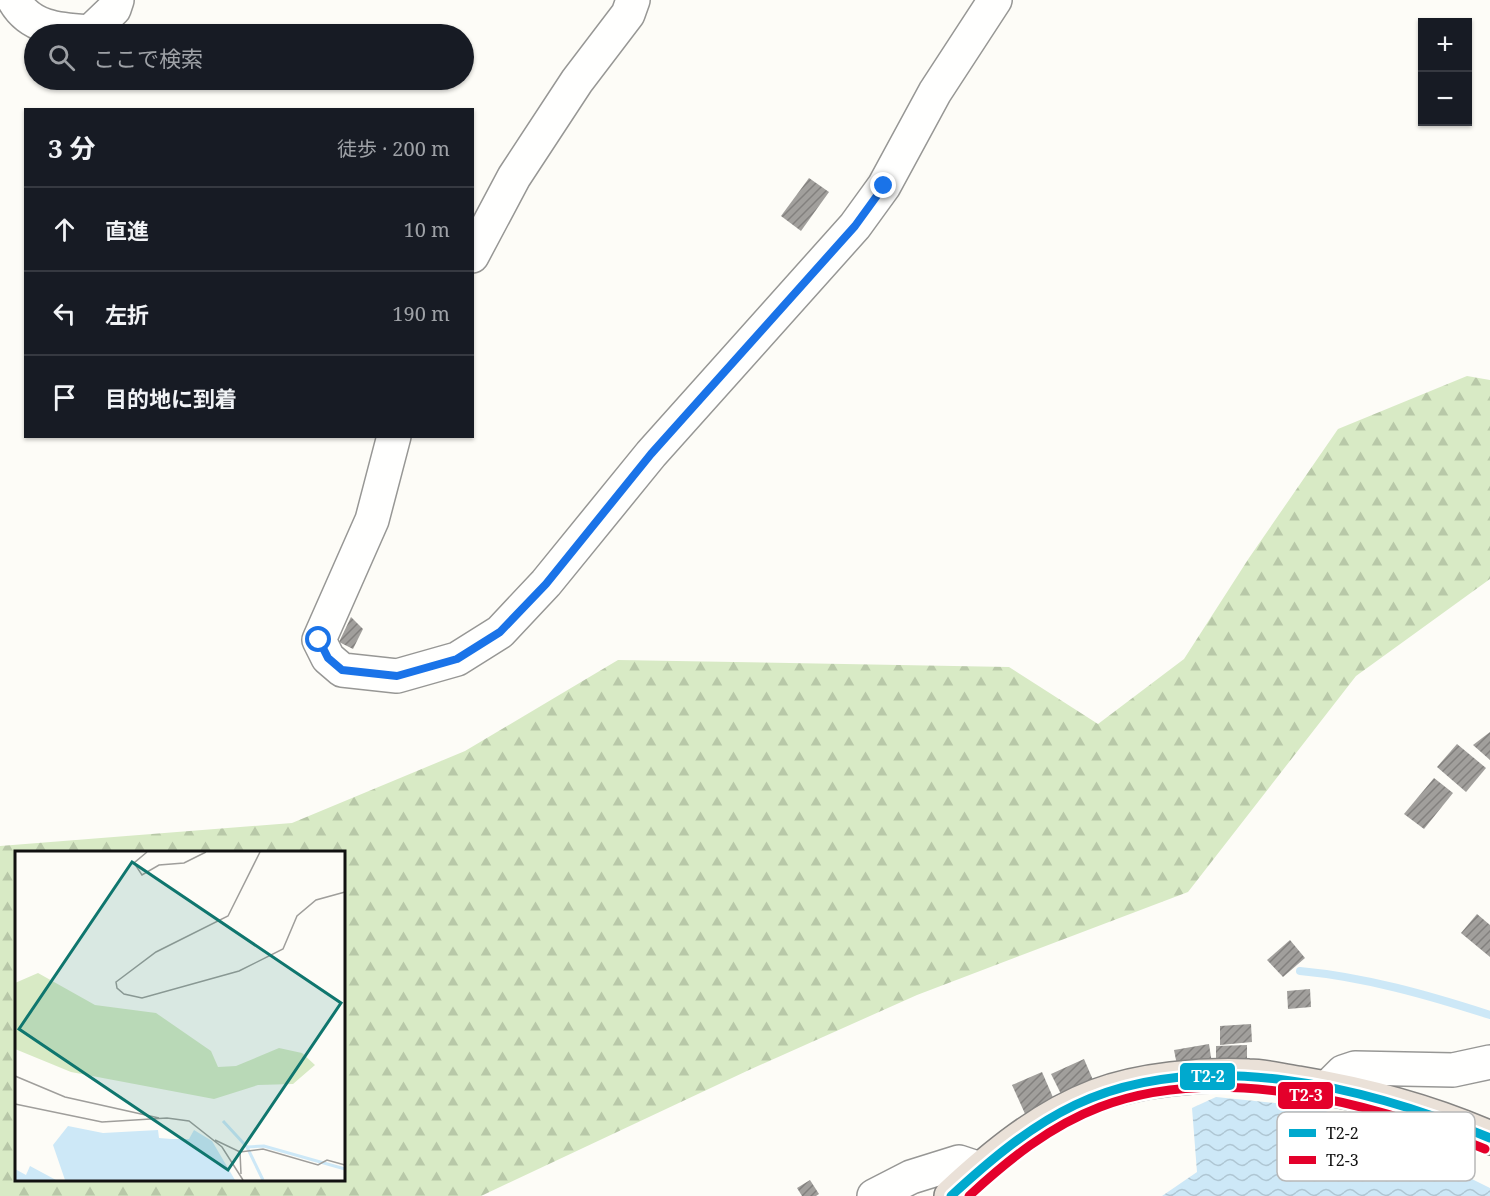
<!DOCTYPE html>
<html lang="ja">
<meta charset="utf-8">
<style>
body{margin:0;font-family:"Noto Serif","Noto Sans JP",serif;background:#242831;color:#f1f3f6}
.controls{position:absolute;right:18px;top:18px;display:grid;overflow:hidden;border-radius:0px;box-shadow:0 2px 4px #0004}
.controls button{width:54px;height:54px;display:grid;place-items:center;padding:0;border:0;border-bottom:2px solid #363941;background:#171b24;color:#f1f3f6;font:30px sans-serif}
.stop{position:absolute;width:18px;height:18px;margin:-14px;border:4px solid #1a73e8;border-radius:50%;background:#fff}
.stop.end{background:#1a73e8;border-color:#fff;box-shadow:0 2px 6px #0008}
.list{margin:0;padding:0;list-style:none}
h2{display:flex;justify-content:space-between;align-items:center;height:78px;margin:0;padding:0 24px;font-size:26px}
h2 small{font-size:20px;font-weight:400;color:#9ea1a6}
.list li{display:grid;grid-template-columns:39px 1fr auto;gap:18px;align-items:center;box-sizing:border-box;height:84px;padding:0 24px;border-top:2px solid #363941}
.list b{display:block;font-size:22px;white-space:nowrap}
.list em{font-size:20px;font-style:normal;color:#9ea1a6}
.icon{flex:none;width:33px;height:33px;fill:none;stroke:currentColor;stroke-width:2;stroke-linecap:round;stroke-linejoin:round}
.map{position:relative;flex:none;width:1490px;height:1196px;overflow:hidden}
.search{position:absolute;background:#171b24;box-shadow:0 2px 4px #0004;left:24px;top:24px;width:450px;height:66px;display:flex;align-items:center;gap:15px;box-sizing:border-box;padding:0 21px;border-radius:33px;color:#9ea1a6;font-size:22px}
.panel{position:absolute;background:#171b24;box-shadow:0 2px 4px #0004;left:24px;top:108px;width:450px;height:330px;border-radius:0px}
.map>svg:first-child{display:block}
</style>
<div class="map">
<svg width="1490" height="1196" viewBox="0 0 1490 1196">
<defs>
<pattern id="forest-firs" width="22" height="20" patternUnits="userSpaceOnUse" patternTransform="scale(1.5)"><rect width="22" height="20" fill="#d8eac5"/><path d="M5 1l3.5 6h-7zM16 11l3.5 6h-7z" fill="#b8c8a8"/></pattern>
<pattern id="water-waves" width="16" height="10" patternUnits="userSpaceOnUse" patternTransform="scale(1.5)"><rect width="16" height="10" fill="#cde8f7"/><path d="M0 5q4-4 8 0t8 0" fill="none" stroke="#afc6d3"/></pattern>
<pattern id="building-hatch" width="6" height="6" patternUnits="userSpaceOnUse" patternTransform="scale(1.5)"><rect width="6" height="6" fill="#a19f9c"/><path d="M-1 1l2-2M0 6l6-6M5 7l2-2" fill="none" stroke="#82807e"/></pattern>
</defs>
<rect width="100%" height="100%" fill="#fdfcf7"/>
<!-- forest -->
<path fill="url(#forest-firs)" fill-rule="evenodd" d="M1467,376L1490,380V579L1356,676L1188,892L917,995L749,1070L481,1196H0V846L292,823L465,751L618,660L1009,667L1098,724L1184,659L1249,558L1338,429ZM16,852H344V1180H16Z"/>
<!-- water -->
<path fill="url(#water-waves)" d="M1216,1097L1315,1107L1367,1127L1490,1188V1196H1162L1197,1172L1192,1108Z"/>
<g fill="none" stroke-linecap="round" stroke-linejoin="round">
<!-- stream -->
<path stroke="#cde8f7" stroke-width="8" d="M1300,971C1365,977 1428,995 1490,1015"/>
</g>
<!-- building -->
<g fill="url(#building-hatch)">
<path d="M809,178L829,192L801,231L781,216Z"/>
<path d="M351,617L363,629L353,649L339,642Z"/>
<path d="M1490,732V760L1473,745Z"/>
<path d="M1457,744L1486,768L1466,792L1437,767Z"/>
<path d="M1434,778L1453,793L1424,829L1404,814Z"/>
<path d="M1477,914L1490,925V957L1461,933Z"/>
<path d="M1290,940L1305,958L1283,977L1267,960Z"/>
<path d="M1310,989L1311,1007L1288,1009L1287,991Z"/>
<path d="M1251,1024L1252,1042L1220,1045V1026Z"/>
<path d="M1209,1044L1212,1064L1178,1070L1174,1050Z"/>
<path d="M1247,1045V1065L1216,1066V1046Z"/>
<path d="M1084,1059L1093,1080L1061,1094L1051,1074Z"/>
<path d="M1042,1072L1055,1102L1026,1116L1012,1085Z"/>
<path d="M810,1180L819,1194L816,1196H802L797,1188Z"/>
</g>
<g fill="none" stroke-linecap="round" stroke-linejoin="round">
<defs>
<g id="minor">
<path d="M14,0C30,29 61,30 90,32L114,9L117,0"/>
<path d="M472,256L514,177L577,81L628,14L633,0"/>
<path d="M394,436L372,520L319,640L328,658L342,670L397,676L457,659L500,632L546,583L651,454L855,226L884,186L935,92L995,0"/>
<path d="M1327,1088L1343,1072L1355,1068L1453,1070L1490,1062"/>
<path d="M874,1196L911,1177L959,1162L980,1169"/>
</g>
<path id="highway" d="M951,1196C994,1156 1041,1117 1096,1096C1141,1079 1201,1074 1249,1076C1265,1076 1282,1081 1298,1083C1364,1094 1429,1111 1490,1138"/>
</defs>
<!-- minor casing -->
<use href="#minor" stroke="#979795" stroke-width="36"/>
<!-- highway casing -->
<use href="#highway" stroke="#858482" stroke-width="36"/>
<!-- minor -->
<use href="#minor" stroke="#fffffe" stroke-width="33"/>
<!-- highway -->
<use href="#highway" stroke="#eae1d8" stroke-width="33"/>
<defs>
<path id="bus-1" d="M951,1196C989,1161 1029,1127 1075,1105C1200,1045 1369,1087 1490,1138"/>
<path id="bus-2" d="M969,1196C1008,1160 1050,1126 1100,1107C1218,1062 1373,1102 1485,1149"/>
</defs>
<!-- bus-1 casing -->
<use href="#bus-1" stroke="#fff" stroke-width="14"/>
<!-- bus-2 casing -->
<use href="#bus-2" stroke="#fff" stroke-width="14"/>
<!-- bus-1 -->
<use href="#bus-1" stroke="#00a9ce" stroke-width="9"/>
<!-- bus-2 -->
<use href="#bus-2" stroke="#e4002b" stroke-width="9"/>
</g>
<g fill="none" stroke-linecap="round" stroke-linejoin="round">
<!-- route -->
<path stroke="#1a73e8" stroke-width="8" d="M319,640L328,658L342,670L397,676L457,659L500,632L546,584L651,454L855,226L884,186"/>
</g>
<!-- overview -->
<g transform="translate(15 851)">
<rect width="330" height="330" fill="#fdfcf7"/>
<path d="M23,122L80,154L141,162L196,200L203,216L221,215L264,197L287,202L300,214L278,233L243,234L199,248L56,221L0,198V132Z" fill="#d8eac5"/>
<path d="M53,275L88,282L143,279L144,287L157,288H174L179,279L197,290L220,329H50L38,294ZM15,315L41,329H0V318L11,324Z" fill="#cde8f7"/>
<path fill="none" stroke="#cde8f7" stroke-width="3" d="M208,270L232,296M248,329L232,296L249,295L330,318"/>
<path fill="none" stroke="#9f9e9b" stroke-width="1.5" d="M132,1L119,12L127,24L144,14L169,12L191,1M245,1L213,65L141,101L101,131L102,137L109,143L127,147L224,120L268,98L282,65L301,49L330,41M0,225L50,246L144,267M0,253L87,271L152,267L174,270L207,296L228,329M200,289L225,301L248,298L303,314L312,309L330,314M225,301L226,323"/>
<path fill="#0f766e" fill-opacity="0.15" stroke="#0f766e" stroke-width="3" d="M117,11L326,152L213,319L4,178Z"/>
<rect width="330" height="330" fill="none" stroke="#111" stroke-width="3"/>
</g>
<!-- legend -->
<rect x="1277" y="1112" width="198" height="69" rx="9" fill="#fff" stroke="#b8b8b8" stroke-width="1.5"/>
<rect x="1289" y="1129" width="27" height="8" fill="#00a9ce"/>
<rect x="1289" y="1156" width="27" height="8" fill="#e4002b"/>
<g font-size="16" fill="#111">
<text x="1326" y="1139">T2-2</text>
<text x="1326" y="1166">T2-3</text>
</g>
<g stroke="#fff" stroke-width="2">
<rect x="1179" y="1062" width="57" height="29" rx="6" fill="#00a9ce"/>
<rect x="1277" y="1081" width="57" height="29" rx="6" fill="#e4002b"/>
</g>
<g font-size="16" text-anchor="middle" font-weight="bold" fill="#fff">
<text x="1208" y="1082">T2-2</text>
<text x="1306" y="1101">T2-3</text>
</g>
</svg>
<div class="controls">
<button>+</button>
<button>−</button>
</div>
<div class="stop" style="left:319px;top:640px"></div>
<div class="stop end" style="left:884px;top:186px"></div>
<div class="search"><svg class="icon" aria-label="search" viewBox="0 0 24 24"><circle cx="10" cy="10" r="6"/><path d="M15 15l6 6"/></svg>ここで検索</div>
<section class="panel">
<h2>3 分<small>徒歩 · 200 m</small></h2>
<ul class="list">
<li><svg class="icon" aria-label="ahead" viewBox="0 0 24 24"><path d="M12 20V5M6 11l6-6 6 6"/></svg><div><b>直進</b></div><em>10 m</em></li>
<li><svg class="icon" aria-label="left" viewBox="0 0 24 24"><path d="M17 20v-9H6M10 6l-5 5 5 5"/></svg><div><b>左折</b></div><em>190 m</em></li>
<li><svg class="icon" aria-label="arrive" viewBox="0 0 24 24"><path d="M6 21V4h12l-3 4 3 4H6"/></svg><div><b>目的地に到着</b></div></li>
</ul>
</section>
</div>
